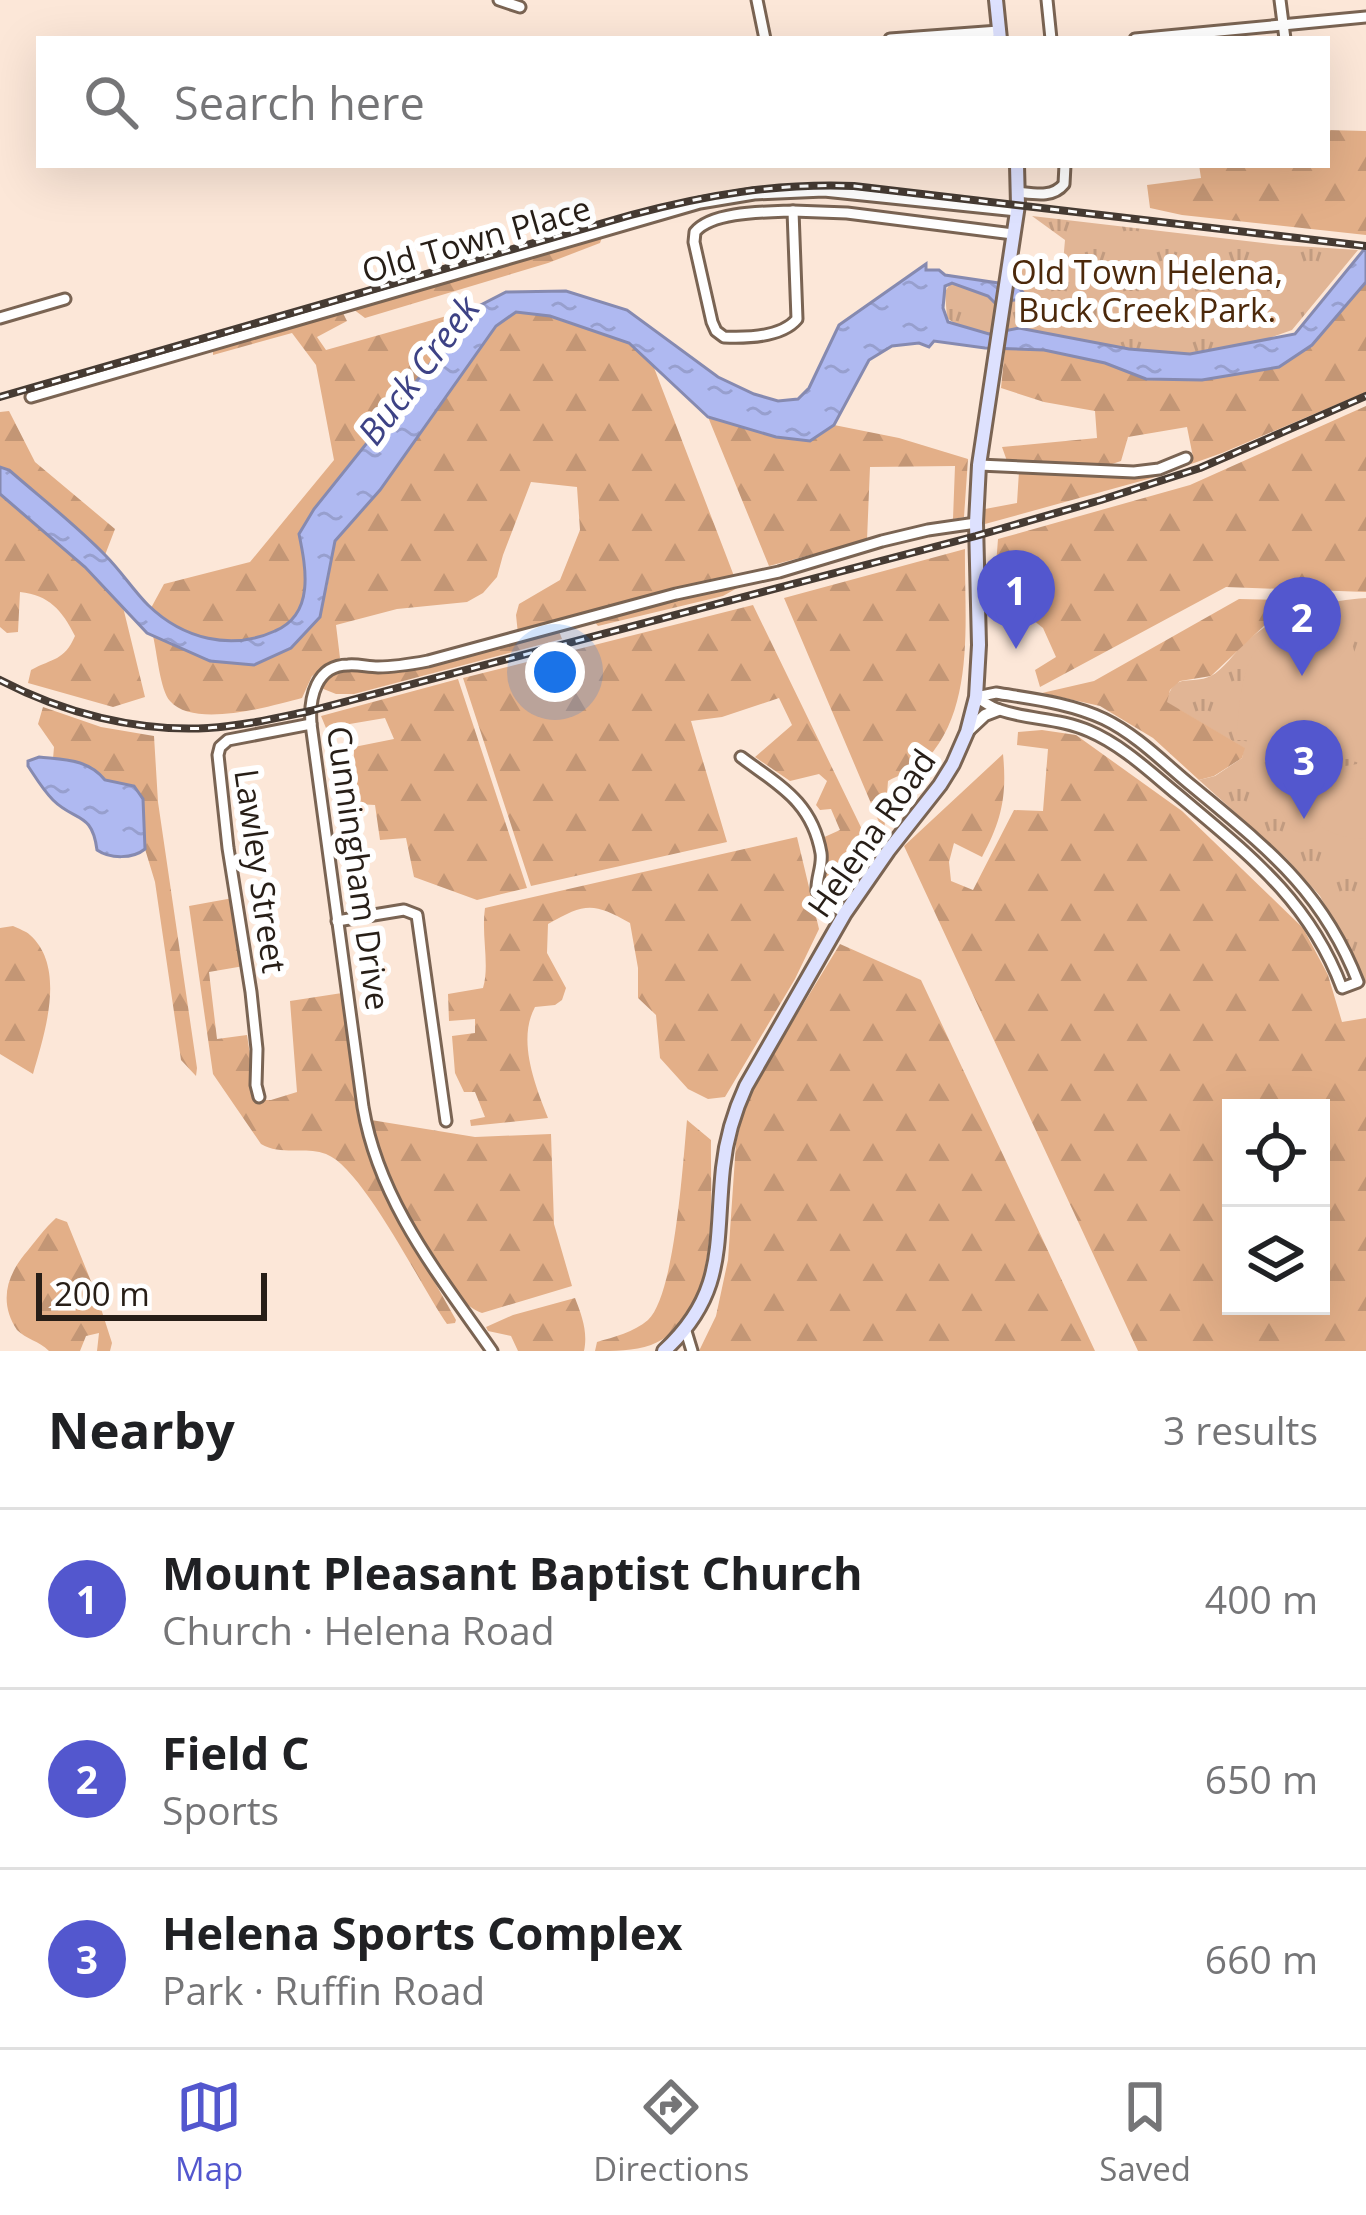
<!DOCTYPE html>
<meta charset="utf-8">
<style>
body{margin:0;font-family:"Open Sans",sans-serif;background:#f6f6f6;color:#202124}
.controls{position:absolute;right:36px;bottom:36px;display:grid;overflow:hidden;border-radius:0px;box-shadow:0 12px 48px #0002}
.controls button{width:108px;height:108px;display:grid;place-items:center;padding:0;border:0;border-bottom:3px solid #e0e0e0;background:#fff;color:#202124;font:60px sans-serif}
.scale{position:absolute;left:36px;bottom:30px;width:231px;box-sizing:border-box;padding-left:12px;border:6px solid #271e17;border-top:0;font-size:33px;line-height:42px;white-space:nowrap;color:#271e17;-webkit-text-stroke:9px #fff;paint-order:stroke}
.you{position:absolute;left:555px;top:672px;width:42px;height:42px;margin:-30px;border:9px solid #fff;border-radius:50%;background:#1a73e8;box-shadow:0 0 0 18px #1a73e833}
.badge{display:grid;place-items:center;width:78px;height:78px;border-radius:50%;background:#5357ce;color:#fff;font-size:39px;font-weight:700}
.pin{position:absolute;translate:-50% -99px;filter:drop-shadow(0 3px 6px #0008)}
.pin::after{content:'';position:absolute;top:63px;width:42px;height:36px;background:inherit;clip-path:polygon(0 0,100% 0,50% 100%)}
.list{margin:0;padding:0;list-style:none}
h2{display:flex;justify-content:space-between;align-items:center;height:156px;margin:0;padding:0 48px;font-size:51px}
h2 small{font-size:39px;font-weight:400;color:#757577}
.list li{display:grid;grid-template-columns:78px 1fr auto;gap:36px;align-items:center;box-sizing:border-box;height:180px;padding:0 48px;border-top:3px solid #e0e0e0}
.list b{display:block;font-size:45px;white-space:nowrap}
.list p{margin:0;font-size:39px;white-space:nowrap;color:#757577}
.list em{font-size:39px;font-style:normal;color:#757577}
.icon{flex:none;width:66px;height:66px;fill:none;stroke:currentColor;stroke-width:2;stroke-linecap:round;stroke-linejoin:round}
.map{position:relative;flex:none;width:1366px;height:1351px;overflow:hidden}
.search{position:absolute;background:#fff;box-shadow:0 12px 48px #0002;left:36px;right:36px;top:36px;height:132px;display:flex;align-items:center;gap:30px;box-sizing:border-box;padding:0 42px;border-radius:0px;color:#757577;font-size:45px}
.sheet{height:696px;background:#fff}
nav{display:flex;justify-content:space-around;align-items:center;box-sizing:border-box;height:168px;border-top:3px solid #e0e0e0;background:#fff;font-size:33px;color:#757577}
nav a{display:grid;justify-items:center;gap:6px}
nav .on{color:#5357ce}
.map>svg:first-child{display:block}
</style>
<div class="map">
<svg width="1366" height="1351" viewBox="0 0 1366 1351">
<defs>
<pattern id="grass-tufts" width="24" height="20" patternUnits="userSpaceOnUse" patternTransform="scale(3)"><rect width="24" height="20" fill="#e1b595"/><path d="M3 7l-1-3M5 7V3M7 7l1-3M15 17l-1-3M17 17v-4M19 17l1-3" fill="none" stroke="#c19b80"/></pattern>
<pattern id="forest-firs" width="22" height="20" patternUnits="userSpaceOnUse" patternTransform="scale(3)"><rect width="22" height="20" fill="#e3af88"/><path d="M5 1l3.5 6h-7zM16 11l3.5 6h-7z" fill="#c39675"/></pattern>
<pattern id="water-ripples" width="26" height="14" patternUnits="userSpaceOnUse" patternTransform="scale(3)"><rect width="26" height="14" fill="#afb9f1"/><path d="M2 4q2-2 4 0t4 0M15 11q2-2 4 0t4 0" fill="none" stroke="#979fce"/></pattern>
</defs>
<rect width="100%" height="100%" fill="#fce7d8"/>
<!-- grass -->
<g fill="url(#grass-tufts)">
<path d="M1032,216L1281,245L1358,250L1292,330L1261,341L1190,354L1130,349L1019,328L989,334L957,325L947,318L945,292L951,282H1013L1017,254L1026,255V276L1035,286H1061L1065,240Z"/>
<path d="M1366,598V984L1320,896L1286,858L1199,780L1215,776L1242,758L1244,748L1166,702C1175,670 1190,686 1211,676C1223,670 1235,652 1245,643C1281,610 1318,602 1366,598Z"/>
</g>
<!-- forest -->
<g fill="url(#forest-firs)" fill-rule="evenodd">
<path d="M1327,130L1366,131V235L1182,215L1150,208L1147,185L1201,178L1199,165H1327Z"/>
<path d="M604,232L600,243L548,263L365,318L353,309Z"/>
<path d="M1366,282V392L1222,453L1152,478L985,524V509L1017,503L1019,471L1151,473L1193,457L1187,427L1128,437L1121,461L1100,468L1007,461L1002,447L1097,438L1095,411L1044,402L1001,388L1005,349L1044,350L1105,362L1146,379L1202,380L1278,367L1312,345Z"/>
<path d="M475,308L314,509L299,534C303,554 311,579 305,599C292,639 235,649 200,638C183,633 166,618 151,608L164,584L250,562L334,460L316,365L292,333L213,355V349L341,309L347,321L317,337L326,350Z"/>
<path d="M516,312L550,316L629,343L653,365L734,576L518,634L516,615L519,604L560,580L580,530L577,487L531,482L503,555L497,577L483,593L467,602L397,609L336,625L340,658L312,676L302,698C271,706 194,729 170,701C160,690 157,652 153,636L210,661L254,665L292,648L327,588L335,541L380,490L496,325Z"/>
<path d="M1366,406V592L1226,587L1040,687L1035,670L1056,657L1043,628L1018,608L1015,567L996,565L998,539L1190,485Z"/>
<path d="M9,411L35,462L115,529L105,555L9,470L0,467V412Z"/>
<path d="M708,417L776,437L809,441L834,425L899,438L968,459L964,517L953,519L955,466L870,467L867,540L769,566Z"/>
<path d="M0,494L85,567L123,607L145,697L113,707L28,683L31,670C53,658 64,661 75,636C62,610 49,595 20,592L18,632L7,633L0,627Z"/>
<path d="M965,549C964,616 976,704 928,758C919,769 900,774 888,781L884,834L784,598Z"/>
<path d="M737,583L739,587L723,596L598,626L594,621Z"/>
<path d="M1239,599L1325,601L1268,622L1211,676L1180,681L1170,690L1167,702L1245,748L1242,758L1214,776L1199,780L1153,738L1100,706L1042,693L1094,681Z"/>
<path d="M753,605L874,854L844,899L837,903L823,898L820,889V839L840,830L831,809L820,810L816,805L827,781L819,774L790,781L755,757L792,725L779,698L722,717L691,721L727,842L531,886L463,678Z"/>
<path d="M559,631L562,639L354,694H336L321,688L331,675L344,668H417Z"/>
<path d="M458,679L527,888L477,900L414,877L406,838L380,840L375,805L338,803L354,765V747L394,739L385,718L326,728L321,716Z"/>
<path d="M43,707L101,727L154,736L158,802L197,1068L196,1076L181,1060L155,882L145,849L143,799C136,785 120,783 105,780C87,759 80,763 53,759L54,747L38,724Z"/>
<path d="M1042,730L1076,735L1182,811L1303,928L1328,975L1342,1022L1366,1018V1351H1138L904,846L1003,754C1007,795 1002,820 982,857L954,843L949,862L951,881L973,890L1014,810L1043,811L1048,749L1017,745L1018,732ZM1231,1108H1321V1306H1231Z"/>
<path d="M797,837L819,929L795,979L725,1097L708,1099L688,1089L660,1058L656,1015L638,998V968L630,923C593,902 585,903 548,924L547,953L566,988L562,1000L555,1005L535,1007C517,1040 535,1085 548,1118L471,1126L470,1120L485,1117L475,1092H464L455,1073L452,1036L475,1033V1019L449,1021L448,994L483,988C490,965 481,935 485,908Z"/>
<path d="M233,898L244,966L209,972L217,1039L247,1035L257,1100H271L297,1092L290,1001L342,993L366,1145L399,1219L456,1320L455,1323L447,1324C421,1287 363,1168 326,1154C304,1146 281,1156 261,1144L213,1074L189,906Z"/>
<path d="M13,926C19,929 26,931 30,935C67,968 44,1035 33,1074L0,1054V928Z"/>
<path d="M840,944L921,980L1095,1351H699L716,1316L728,1260L736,1143L746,1098Z"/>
<path d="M371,1120L475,1137L551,1134L554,1224L572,1286L482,1313C439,1299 379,1164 371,1120Z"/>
<path d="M687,1120L711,1140C710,1201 722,1317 651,1345C634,1351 614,1351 595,1351L597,1342C614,1337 634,1332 648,1320C675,1295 683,1161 687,1120Z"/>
<path d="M56,1218L67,1222L97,1296L112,1343L110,1351H97L99,1333L86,1336L80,1351H49C39,1341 26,1339 17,1330C0,1304 5,1279 24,1255C35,1242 44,1229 56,1218Z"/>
<path d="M575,1298C582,1316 588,1332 584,1351H518L511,1336L488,1331L486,1327L513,1315Z"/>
</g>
<!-- garden -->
<g fill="#e1b595">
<path d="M1343,607L1363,686L1360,688L1365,725L1358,735L1320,739V742L1236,740C1242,686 1239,643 1296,619C1312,612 1325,608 1343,607Z"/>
<path d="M1357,764L1366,771V838C1328,841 1297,816 1293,777L1332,765L1334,768Z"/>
</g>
<!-- water -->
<g fill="url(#water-ripples)" stroke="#868ab0" stroke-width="3">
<path d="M1366,247V282L1312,345L1279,367L1202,380L1146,379L1105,363L1044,350L985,348L934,341L929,347L919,343L892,346L869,360L834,425L810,441L776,437L708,417L629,343L550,316L516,312L496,326L380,490L335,541L320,617L291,648L254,665L210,661L147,633L85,567L0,494V467L9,470C41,498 76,525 106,556C121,571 133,590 148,605C183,639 231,651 275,631C315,614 306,568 299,534L314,509L475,308L506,292L566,291L627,310L718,377L754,394L778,401L798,399L809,388L839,325L926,264V270H939L945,275L1012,285L1019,288L1032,302L1022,299L995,303L988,296L952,283L945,286L943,308L948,322L989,334L1019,328L1129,349L1190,354L1295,334Z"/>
<path d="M39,757C66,760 88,759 105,780L134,786L143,799L145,849C133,859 110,859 97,850C92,811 75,822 53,800C43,790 36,778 28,766V761Z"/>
</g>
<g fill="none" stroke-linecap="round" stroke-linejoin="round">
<defs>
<g id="minor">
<path d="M499,0L520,7"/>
<path d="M757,0L765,39"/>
<path d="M1047,0L1051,39"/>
<path d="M1280,0L1285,39"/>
<path d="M890,39L999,31"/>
<path d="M1135,39L1366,17"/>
<path d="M1018,192C1035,194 1053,198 1064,184L1065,165"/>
<path d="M793,211L797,319C782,337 746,338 724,337L716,331L712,322L694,242L695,232C712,211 767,212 793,211Z"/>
<path d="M793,211L847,213L1013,234"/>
<path d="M0,318L65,299"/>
<path d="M31,397L700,203L754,194L824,191L1017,211"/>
<path d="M979,465L1134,472L1159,469L1186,458"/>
<path d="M996,693C1032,699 1070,703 1104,719C1137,735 1164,763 1192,786C1265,847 1322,889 1358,982L1342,988C1309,900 1248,854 1178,795C1150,772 1122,745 1089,731C1060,718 1029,720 1000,710C991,708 983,701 976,697Z"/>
<path d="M741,757C778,785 812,801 821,853C823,866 816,878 817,891L825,902L845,913"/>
<path d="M337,921L404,910L417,915L446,1121"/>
<path d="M259,1097L256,1085L257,1049L251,992L228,848L218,755L220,747L228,740L311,724"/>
<path d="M685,1328L692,1351"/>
<path d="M492,1351C439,1275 379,1202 363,1107L311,724C309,698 316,665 348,665C358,664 368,667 378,667C395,667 412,664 428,661L676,594L779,572L882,541L928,530L976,523"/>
</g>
<path id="tertiary" d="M969,730L985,715L998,710"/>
<g id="secondary">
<path d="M996,0L1000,39"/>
<path d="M664,1351C727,1293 715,1243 723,1168C726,1139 734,1112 746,1086L845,913L888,851L940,785L953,764L967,732L976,697L979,645L976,523L979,465L1018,205L1017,165"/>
</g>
</defs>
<!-- minor casing -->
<use href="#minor" stroke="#7a6453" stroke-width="15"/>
<!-- tertiary casing -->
<use href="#tertiary" stroke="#7a6453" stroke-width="16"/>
<!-- secondary casing -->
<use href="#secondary" stroke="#7a6453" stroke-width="18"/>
<!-- minor -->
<use href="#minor" stroke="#fff" stroke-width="9"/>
<!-- tertiary -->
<use href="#tertiary" stroke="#fff" stroke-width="10"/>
<!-- secondary -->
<use href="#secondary" stroke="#dde1fe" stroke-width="12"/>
<defs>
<g id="rail">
<path d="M0,397L631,215C706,195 776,183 854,186L1366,246"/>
<path d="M0,680C63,713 137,732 208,728C243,726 276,718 310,711L976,536L1101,500L1200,468L1366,396"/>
</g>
</defs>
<!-- rail casing -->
<use href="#rail" stroke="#463b33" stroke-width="8"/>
<!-- rail -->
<use href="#rail" stroke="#fff" stroke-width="3" stroke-dasharray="9" stroke-linecap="butt"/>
</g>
<g text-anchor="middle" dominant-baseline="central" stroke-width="12" stroke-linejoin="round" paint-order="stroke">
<!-- street labels -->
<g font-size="33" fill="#271e17" stroke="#fff">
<text transform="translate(476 239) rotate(-16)">Old Town Place</text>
<text transform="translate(871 833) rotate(-55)">Helena Road</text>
<text transform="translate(359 868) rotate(82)">Cunningham Drive</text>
<text transform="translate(261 871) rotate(82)">Lawley Street</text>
</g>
<!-- park labels -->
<g font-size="33" fill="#4c290b" stroke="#fff">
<text x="1147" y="271">Old Town Helena,<tspan x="1147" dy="38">Buck Creek Park.</tspan></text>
</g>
<!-- water labels -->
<g font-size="36" font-style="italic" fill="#3d4285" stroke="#fff">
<text transform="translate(418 370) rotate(-53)">Buck Creek</text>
</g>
</g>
</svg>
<div class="controls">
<button><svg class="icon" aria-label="locate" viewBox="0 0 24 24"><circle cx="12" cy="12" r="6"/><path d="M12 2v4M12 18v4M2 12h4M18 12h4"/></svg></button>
<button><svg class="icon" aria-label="layers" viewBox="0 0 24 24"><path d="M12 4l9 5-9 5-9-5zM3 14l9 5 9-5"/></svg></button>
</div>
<div class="scale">200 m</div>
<div class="you"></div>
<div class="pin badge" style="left:1016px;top:649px">1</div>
<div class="pin badge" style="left:1302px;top:676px">2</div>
<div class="pin badge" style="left:1304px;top:819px">3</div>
<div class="search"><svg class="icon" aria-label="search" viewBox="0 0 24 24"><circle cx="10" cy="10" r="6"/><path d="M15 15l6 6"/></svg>Search here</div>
</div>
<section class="sheet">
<h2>Nearby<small>3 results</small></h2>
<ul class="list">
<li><span class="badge">1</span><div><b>Mount Pleasant Baptist Church</b><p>Church · Helena Road</p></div><em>400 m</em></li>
<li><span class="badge">2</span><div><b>Field C</b><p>Sports</p></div><em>650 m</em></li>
<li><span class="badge">3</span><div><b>Helena Sports Complex</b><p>Park · Ruffin Road</p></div><em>660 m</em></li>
</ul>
</section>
<nav>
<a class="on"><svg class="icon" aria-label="map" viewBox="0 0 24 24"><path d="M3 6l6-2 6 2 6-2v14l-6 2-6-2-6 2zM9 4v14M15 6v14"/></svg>Map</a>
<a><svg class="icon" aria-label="directions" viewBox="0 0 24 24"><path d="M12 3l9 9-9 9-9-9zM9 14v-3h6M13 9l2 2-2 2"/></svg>Directions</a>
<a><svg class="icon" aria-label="saved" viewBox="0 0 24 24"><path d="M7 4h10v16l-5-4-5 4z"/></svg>Saved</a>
</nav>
